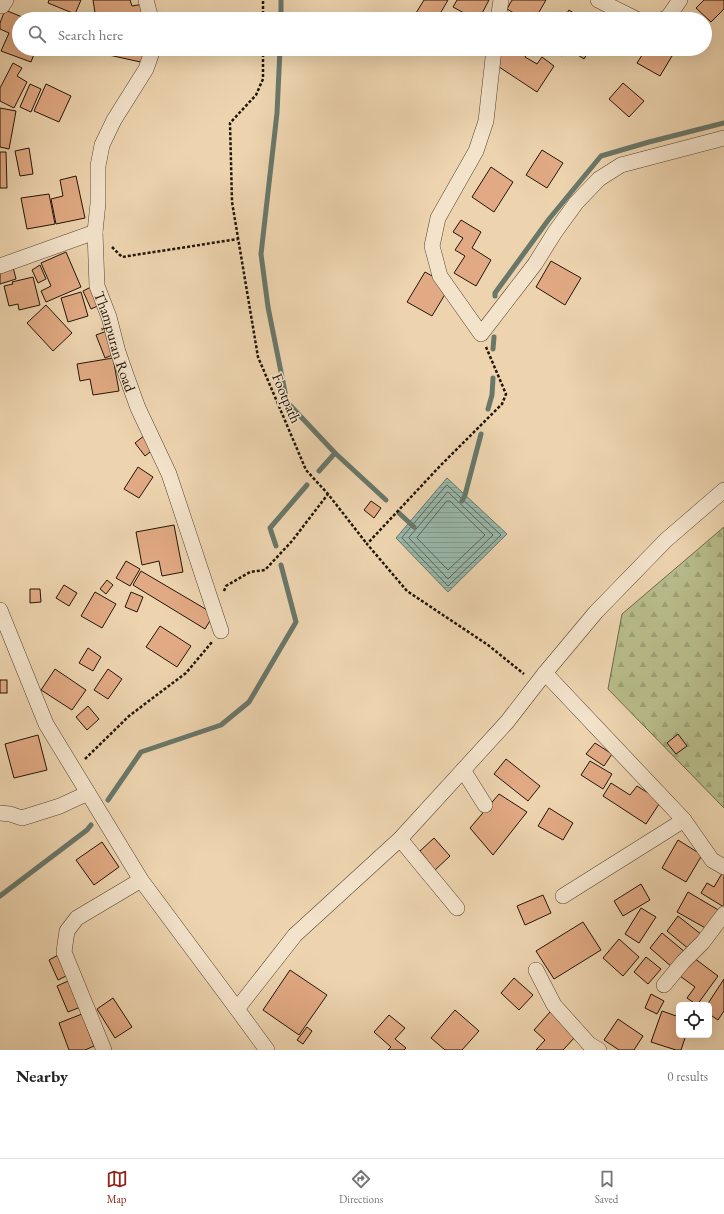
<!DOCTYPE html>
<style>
body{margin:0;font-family:"EB Garamond",serif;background:#f6f6f6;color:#222}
.controls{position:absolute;right:12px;bottom:12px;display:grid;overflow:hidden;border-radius:6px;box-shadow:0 4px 16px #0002}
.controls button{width:36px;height:36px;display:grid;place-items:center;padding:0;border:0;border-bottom:1px solid #e0e0e0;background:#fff;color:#222;font:20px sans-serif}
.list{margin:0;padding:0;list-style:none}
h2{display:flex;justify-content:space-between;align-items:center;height:52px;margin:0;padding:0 16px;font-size:17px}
h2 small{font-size:13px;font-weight:400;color:#767676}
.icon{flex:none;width:22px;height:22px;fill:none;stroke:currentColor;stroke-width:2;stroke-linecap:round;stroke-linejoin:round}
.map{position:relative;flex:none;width:724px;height:1050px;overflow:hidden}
.search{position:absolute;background:#fff;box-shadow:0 4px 16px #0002;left:12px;right:12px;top:12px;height:44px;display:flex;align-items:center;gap:10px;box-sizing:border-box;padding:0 14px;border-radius:22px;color:#767676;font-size:15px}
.sheet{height:108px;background:#fff}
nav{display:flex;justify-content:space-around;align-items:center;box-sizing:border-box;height:56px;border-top:1px solid #e0e0e0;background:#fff;font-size:11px;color:#767676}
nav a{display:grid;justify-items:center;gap:2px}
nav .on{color:#8f2418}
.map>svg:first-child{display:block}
</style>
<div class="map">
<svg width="724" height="1050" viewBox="0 0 724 1050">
<defs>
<pattern id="forest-firs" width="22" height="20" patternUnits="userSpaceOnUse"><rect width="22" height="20" fill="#b8bd8b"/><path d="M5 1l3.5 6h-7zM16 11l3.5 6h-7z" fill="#9ea276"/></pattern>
<pattern id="water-rules" width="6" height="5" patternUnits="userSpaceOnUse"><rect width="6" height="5" fill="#99b8ab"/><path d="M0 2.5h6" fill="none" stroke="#849d92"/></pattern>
</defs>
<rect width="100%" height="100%" fill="#edd4af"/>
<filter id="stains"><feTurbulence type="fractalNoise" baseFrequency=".005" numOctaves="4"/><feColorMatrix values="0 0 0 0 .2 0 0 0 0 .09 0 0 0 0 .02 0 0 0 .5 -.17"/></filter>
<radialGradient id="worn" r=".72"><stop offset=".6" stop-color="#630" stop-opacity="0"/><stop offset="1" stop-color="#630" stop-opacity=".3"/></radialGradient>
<!-- forest -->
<path fill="url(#forest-firs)" stroke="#6d6948" d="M724,527V808L608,689L622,614Z"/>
<!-- water -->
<path fill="url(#water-rules)" stroke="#697769" d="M447,478L507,534L448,592L396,538Z"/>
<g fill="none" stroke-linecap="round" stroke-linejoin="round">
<!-- shore -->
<g stroke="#5e6658" stroke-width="1">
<path d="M447,485L501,535L448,586L402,538Z"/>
<path d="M448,492L493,535L448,579L409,538Z"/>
<path d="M447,501H450L485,535L448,570L417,538Z"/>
</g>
<!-- stream -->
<g stroke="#697769" stroke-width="5">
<path d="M281,19V0"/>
<path d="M280,49L277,113L261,254L268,307L287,402L335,453L319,471"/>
<path d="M495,296V293L549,219L601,156L649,142L724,123"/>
<path d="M493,349L494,337"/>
<path d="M488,409L492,395L493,378"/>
<path d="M335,453L386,500"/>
<path d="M462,501L465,495L481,434"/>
<path d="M399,513L414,527"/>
<path d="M276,546L270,528L307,485"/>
<path d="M108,800L141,752L221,725L249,702L296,622L281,565"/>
<path d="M0,896L87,830L91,825"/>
</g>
</g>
<!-- building -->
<g fill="#e2aa84" stroke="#221506">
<path d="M49,0H81L75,14L48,3Z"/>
<path d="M93,0H130L132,6L144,4L146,14L121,19H96Z"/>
<path d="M424,0H448L437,19H426L416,13Z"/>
<path d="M457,0H489L479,19H475L453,7Z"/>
<path d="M512,0H546L535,19H524L507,9Z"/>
<path d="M704,0H724V9L711,22L696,8Z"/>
<path d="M5,10L27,19H19V49H36L31,62L1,51L9,33L0,29V23Z"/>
<path d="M569,10L583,19H563Z"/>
<path d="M101,49H148L145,63L100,53Z"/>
<path d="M498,49H530L525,57L537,64L542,57L554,66L537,92L490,61Z"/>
<path d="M552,49H566L562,56Z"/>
<path d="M569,49H590L584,59Z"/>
<path d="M646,49H660L672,56L660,76L637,63Z"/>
<path d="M13,63L22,68L17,76L27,82L14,108L0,101V88Z"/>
<path d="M623,83L644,101L629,117L609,99Z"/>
<path d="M30,84L41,89L31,112L20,107Z"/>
<path d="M46,84L71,96L59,122L34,111Z"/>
<path d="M0,108L16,111L9,149L0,147Z"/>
<path d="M29,148L33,174L20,176L15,151Z"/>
<path d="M542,150L563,163L547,188L526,175Z"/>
<path d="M0,152H6L7,188H0Z"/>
<path d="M491,167L513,182L494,212L472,197Z"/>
<path d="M76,176L85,218L56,224L51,199L63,196L60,180Z"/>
<path d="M49,194L55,224L27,229L21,198Z"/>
<path d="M461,220L481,232L472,248L491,260L476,286L454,273L465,256L455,250L463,238L453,232Z"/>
<path d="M66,252L81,287L46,302L41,291L51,286L41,263Z"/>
<path d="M551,261L581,278L565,305L536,287Z"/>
<path d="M40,265L46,279L38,283L32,270Z"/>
<path d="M13,267L16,279L0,284V270Z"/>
<path d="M425,272L450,286L432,316L407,302Z"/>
<path d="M33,277L40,305L19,310L18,304L9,306L4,286L13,284L12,282Z"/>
<path d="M91,287L100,305L91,309L83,291Z"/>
<path d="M81,292L88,316L68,322L61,298Z"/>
<path d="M46,305L72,333L53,351L27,323Z"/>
<path d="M107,331L115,354L105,358L96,335Z"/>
<path d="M113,358L119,391L93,395L90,379L80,381L77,364Z"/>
<path d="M145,435L155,448L145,456L135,443Z"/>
<path d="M138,467L153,477L139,498L124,489Z"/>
<path d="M371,501L381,508L374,518L364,510Z"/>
<path d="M174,525L183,572L162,576L159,561L142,565L136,532Z"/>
<path d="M126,561L140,569L130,586L116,578Z"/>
<path d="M141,571L214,614L205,629L133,585Z"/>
<path d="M107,580L113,585L106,594L100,589Z"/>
<path d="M64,585L77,593L69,606L56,598Z"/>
<path d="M30,589H40L41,602L30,603Z"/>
<path d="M95,592L116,604L102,628L81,616Z"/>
<path d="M131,592L143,597L137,612L125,607Z"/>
<path d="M160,626L191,646L177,667L146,647Z"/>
<path d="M88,648L101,657L93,671L79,663Z"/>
<path d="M55,669L86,690L72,710L41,690Z"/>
<path d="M108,669L122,679L108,699L94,690Z"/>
<rect x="0" y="680" width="7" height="13"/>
<path d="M88,706L99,719L87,730L76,717Z"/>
<path d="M678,734L687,746L676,754L667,743Z"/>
<path d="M38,735L47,770L14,778L5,744Z"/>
<path d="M595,743L612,754L604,766L586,754Z"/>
<path d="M506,759L540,786L528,801L494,774Z"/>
<path d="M590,761L612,774L603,789L581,775Z"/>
<path d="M611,783L630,795L637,786L661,801L646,824L603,796Z"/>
<path d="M499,794L527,812L493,855L470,828Z"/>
<path d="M549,808L573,823L563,840L538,826Z"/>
<path d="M434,838L450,856L435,870L420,851Z"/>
<path d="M678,840L702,855L686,882L662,868Z"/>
<path d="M102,842L119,867L94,885L76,860Z"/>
<path d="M724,870V907L701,893L707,883L714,887Z"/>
<path d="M641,884L650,900L623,916L614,901Z"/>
<path d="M688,892L720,911L709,930L677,912Z"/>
<path d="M543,895L551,913L525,925L517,906Z"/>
<path d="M641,908L656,917L639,943L625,934Z"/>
<path d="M678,916L702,935L690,950L667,931Z"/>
<path d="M583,922L601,950L554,979L536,951Z"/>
<path d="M662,933L685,952L672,967L650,948Z"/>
<path d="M619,939L639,957L623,976L603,958Z"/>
<path d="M60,954L70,974L58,980L49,960Z"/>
<path d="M646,957L661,969L648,984L634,972Z"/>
<path d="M694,958L718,976L697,1005L687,998L695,987L680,976Z"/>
<path d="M290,970L327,995L299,1035L263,1010Z"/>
<path d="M77,977L88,1004L68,1012L57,986Z"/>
<path d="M514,978L533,995L519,1010L501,993Z"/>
<path d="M724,979V1011L718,1020L709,1014V1005H707Z"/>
<path d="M651,994L664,1001L657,1014L645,1008Z"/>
<path d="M113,998L132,1027L115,1038L97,1009Z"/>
<path d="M455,1010L479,1031L462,1050H445L431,1038Z"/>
<path d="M662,1011L679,1017V1035H686L681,1050H676L651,1042Z"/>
<path d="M550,1012L576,1036L563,1050H536L545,1040L534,1030Z"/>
<path d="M82,1014L94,1046L85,1050H69L59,1023Z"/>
<path d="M389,1015L405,1028L395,1039L406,1048L404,1050H388L391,1047L374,1032Z"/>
<path d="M618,1019L643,1036L634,1050H619L604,1040Z"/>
<path d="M307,1027L312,1031L303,1044L297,1040Z"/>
</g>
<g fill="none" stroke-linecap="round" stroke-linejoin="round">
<defs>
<g id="street">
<path d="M146,0L151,19"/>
<path d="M598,0L636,19"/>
<path d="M0,5L2,6L6,0"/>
<path d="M498,19L501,0"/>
<path d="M664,19L668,17L680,0"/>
<path id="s1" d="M153,49L146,69L114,120L102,145L98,166V203L95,232L97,286L109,317L118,352L126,375L138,408L169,474L221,631"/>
<path d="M494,49L486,121L476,151L438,218L432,246L440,276L481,334L535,264L555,232L576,203L599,179L621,165L724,138"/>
<path d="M0,266L95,232"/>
<path d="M0,610L46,724L141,880L237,1009"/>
<path d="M545,673L684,820L563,896"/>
<path d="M463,770L485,805"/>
<path d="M0,813L10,814L22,818L60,806L88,793"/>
<path d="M684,820L712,860L724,867"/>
<path d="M400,839L457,908"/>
<path d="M536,970L554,1005L589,1044L599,1050"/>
<path d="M664,985L683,962L703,942L724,914"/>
<path d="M104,1050L64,952L67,931L77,918L141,880"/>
<path d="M267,1050L237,1009L295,935L400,839L507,722L545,673L596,612L666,540L724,490"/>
</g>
</defs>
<!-- street casing -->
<use href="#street" stroke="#554530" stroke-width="16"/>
<!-- path -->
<g stroke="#221506" stroke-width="2.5" stroke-dasharray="3 2" stroke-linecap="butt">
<path d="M263,19V0"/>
<path d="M263,49V79L256,95L230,123L232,202L258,357L306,470L328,494L367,544"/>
<path d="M112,247L122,257L238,239"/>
<path d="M486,347L506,394L502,404L440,466L367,544L407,591L488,645L524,674"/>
<path d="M224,591L226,586L250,572L265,570L292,541L328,494"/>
<path d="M85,759L129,716L186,673L212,642"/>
</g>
<!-- street -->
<use href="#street" stroke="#f3e3cb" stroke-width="15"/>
</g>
<g text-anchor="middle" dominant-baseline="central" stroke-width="3" stroke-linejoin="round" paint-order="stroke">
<!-- street labels -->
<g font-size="15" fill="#221506" stroke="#f3e3cb">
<text stroke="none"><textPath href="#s1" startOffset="309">Thampuran Road</textPath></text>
<text transform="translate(287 398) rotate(67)">Footpath</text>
</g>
</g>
<rect width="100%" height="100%" filter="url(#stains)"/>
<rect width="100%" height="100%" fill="url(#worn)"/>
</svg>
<div class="controls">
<button><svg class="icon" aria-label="locate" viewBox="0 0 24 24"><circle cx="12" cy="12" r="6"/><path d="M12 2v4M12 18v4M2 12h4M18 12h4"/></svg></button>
</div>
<div class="search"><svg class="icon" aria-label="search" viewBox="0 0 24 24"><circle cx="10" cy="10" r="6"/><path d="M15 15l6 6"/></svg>Search here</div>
</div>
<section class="sheet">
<h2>Nearby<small>0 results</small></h2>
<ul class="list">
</ul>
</section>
<nav>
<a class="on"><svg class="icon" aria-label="map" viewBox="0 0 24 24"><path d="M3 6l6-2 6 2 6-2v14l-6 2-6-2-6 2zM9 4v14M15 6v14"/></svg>Map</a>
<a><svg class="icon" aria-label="directions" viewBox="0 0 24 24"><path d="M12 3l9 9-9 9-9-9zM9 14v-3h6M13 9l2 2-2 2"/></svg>Directions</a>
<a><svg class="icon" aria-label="saved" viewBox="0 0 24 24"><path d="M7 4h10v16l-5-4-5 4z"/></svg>Saved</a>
</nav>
